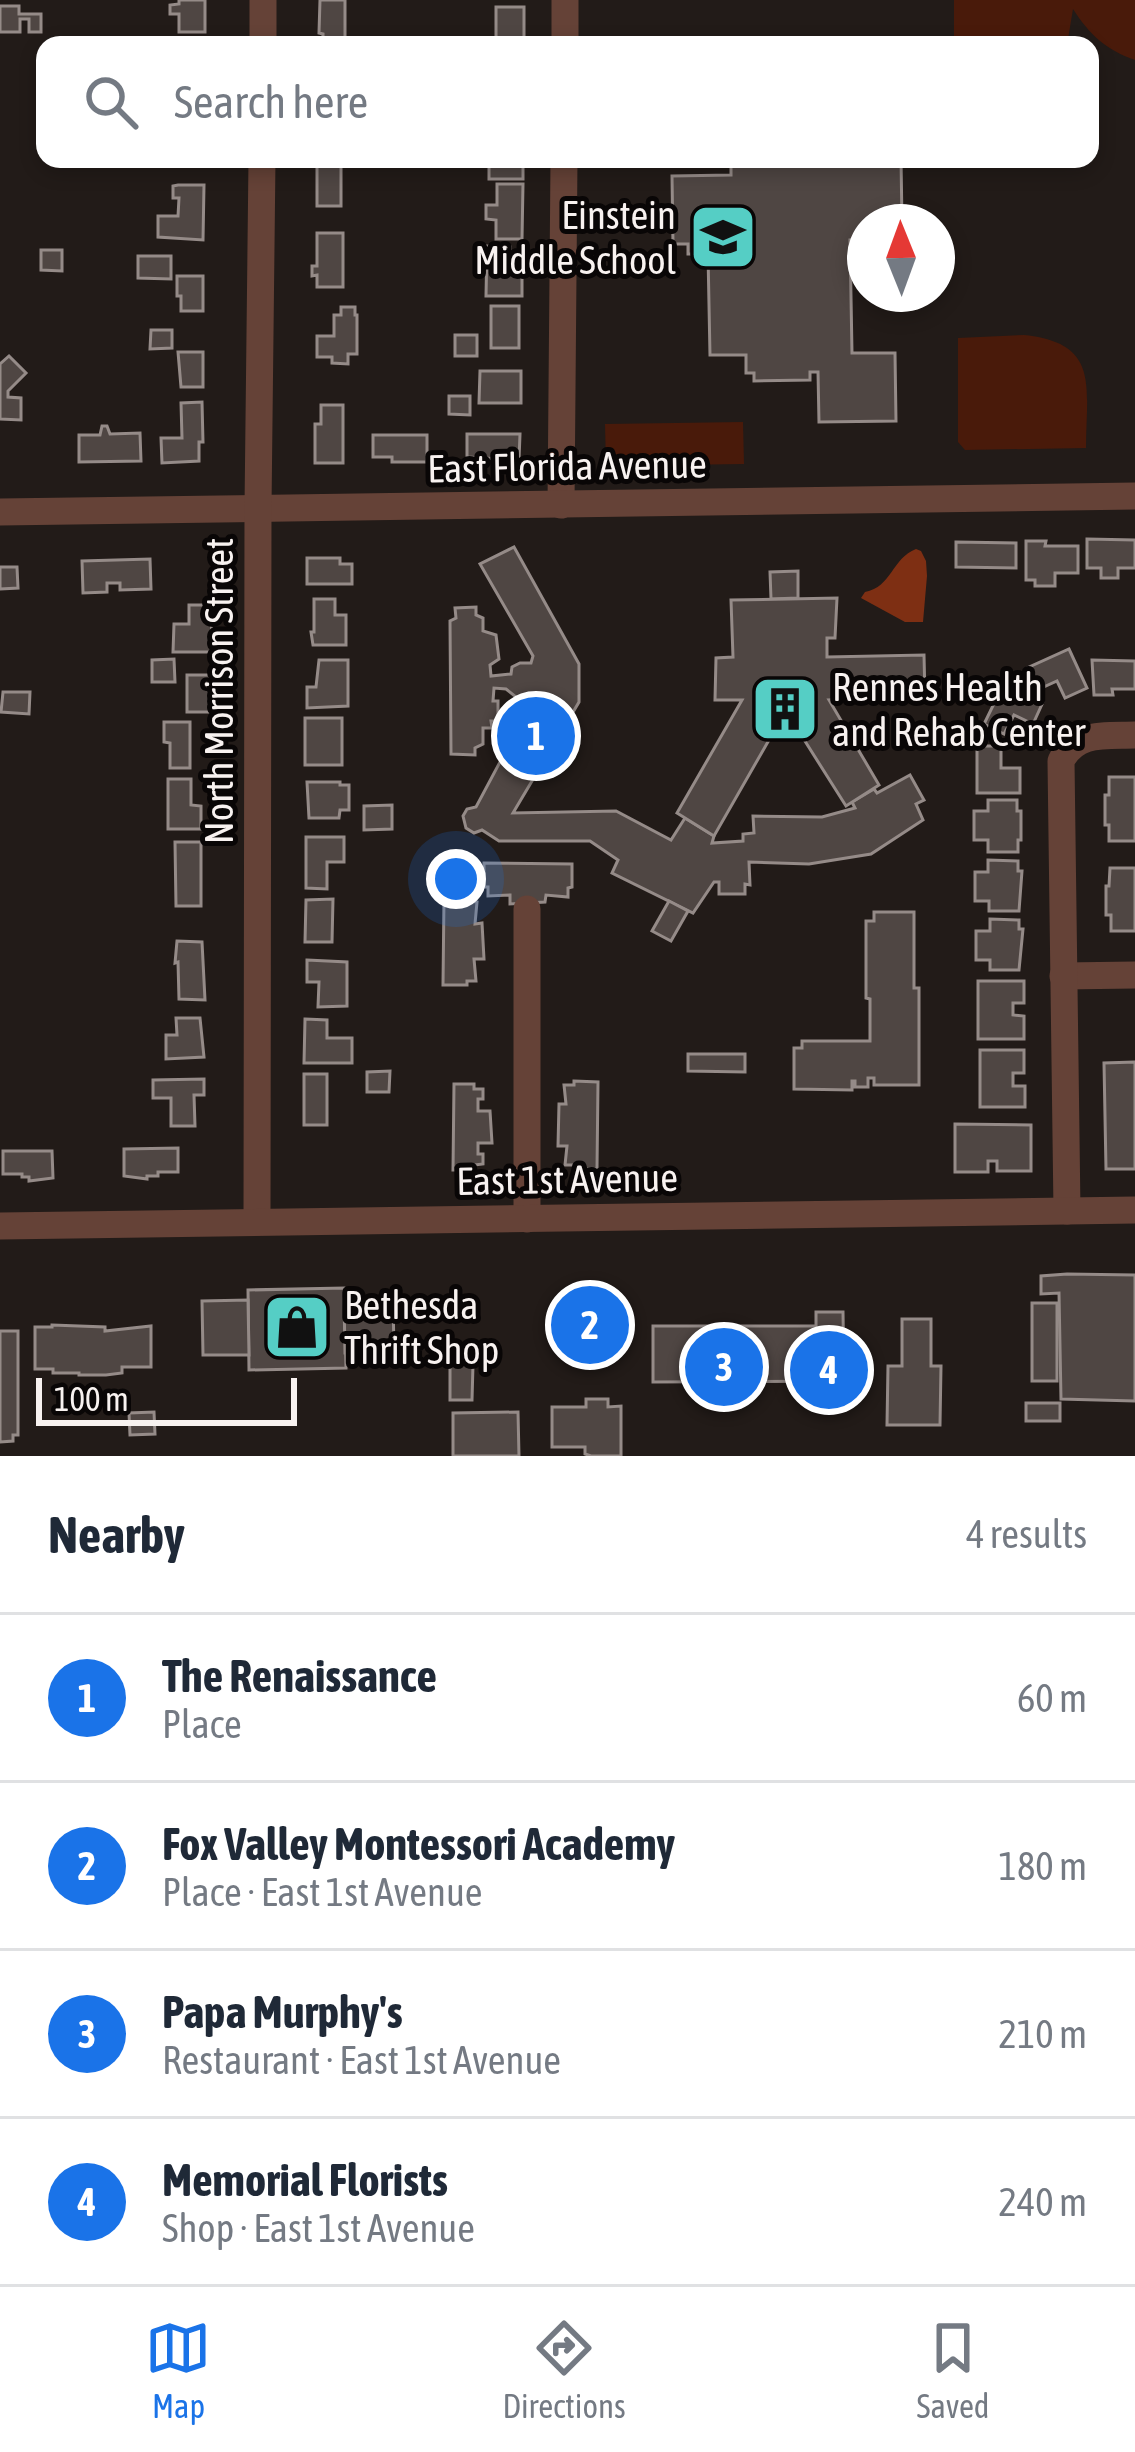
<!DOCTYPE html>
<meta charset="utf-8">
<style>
body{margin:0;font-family:"Asap Condensed",sans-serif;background:#f6f6f7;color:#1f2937}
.compass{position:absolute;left:847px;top:204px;width:108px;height:108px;border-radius:50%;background:#fff;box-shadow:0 6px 18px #0003;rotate:359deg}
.scale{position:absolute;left:36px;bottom:30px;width:261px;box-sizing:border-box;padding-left:12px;border:6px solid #f8f2f0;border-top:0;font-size:33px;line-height:42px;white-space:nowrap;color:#f8f2f0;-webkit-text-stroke:9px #090606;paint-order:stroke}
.you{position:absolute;left:456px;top:879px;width:42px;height:42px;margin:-30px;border:9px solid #fff;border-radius:50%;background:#1a73e8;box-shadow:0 0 0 18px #1a73e833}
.badge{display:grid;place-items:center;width:78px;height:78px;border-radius:50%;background:#1a73e8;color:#fff;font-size:39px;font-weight:700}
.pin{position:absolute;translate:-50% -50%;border:6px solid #fff;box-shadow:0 3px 12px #0006}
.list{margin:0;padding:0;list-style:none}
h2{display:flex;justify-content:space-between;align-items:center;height:156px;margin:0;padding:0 48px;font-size:51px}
h2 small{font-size:39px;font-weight:400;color:#747a83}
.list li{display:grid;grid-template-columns:78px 1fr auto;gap:36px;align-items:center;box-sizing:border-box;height:168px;padding:0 48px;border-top:3px solid #e0e1e3}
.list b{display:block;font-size:45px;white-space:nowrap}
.list p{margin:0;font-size:39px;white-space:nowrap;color:#747a83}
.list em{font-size:39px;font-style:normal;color:#747a83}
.icon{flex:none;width:66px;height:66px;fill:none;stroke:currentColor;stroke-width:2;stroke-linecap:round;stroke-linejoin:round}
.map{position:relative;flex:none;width:1135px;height:1456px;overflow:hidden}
.search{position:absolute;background:#fff;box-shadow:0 6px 18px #0003;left:36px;right:36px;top:36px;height:132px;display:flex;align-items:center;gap:30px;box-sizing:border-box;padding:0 42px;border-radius:24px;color:#747a83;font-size:45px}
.sheet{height:828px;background:#fff}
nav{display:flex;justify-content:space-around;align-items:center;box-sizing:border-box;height:168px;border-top:3px solid #e0e1e3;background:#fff;font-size:33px;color:#747a83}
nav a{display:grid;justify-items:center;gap:6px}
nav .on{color:#1a73e8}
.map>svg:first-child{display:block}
</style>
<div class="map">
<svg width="1135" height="1456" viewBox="0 0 1135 1456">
<rect width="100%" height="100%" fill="#221b18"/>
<!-- green -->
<g fill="#491a0a">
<path d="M954,0H1135V60C1106,50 1089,34 1073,9L1067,45H954Z"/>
<path d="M1024,335C1101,343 1086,387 1086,448L965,450L958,442V338Z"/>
<path d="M743,422L744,464L606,466L605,424Z"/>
</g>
<!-- water -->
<path fill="#7e2f13" d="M916,549L921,551L926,561L927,576L923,622H905L861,598L865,592C892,587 892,558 916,549Z"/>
<!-- building -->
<g fill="#4f4643" stroke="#958b88" stroke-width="3">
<path d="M179,0H205V32H179V14H170V5L179,4Z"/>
<path d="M320,0H345V45H323V34L319,33Z"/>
<path d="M0,6H19V14H41V32H29V19H20V32H0Z"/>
<path d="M496,7H524V42H519V45H496Z"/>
<rect x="317" y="159" width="24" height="47"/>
<rect x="489" y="159" width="34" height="20"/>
<path d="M731,159H901L902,222H865V240H850L852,353H895L896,421L819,422L818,372H810V380L754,381V373H746V355H710L708,254H688V244H673L672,176L731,175Z"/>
<path d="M497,184H523L522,239H496V220L486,219V205H497Z"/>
<path d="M178,185H204L203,240L158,237V216H178L179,198H173V186Z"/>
<path d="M317,233H343V287H317V275L312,276V266H317Z"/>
<path d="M487,246L510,247V270H522V296H486Z"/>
<path d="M41,250H62V271L41,270Z"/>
<path d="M138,256H171V279L138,278Z"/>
<path d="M177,276H203V311H181V296H177Z"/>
<rect x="491" y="306" width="28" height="42"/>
<path d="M341,307H355V315H357V354H348V364L332,363V357H317V336H334V315H341Z"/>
<path d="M151,330H172V348L150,349Z"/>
<rect x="455" y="335" width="22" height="21"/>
<path d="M178,352H203V387H181Z"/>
<path d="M9,356L26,373L8,391V397L21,398V420L0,419V364Z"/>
<path d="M480,371H521V403H479Z"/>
<path d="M449,396H470V415L449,414Z"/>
<path d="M202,402L203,442H199V461L162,463L161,438H182L181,403Z"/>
<path d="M321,405H343V463H315V424H321Z"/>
<path d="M102,426H107L110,434L140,433L141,461L79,462V435H100Z"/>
<path d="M467,434H520L519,460L467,457Z"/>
<path d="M373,435H427V462H392V457H373Z"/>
<path d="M1087,539L1135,540V568H1118V578H1101V568H1087Z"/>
<path d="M1026,541H1046L1045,546H1078V573H1055V586H1035V580H1026Z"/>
<path d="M956,542L1016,543V568L956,567Z"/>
<path d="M514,547L579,664V702L513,813L616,811L671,840L685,818L714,836L712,843L743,841V834L754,833L753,816L822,817L855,808L852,802L874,789L877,793L910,775L924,800L916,804L923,820L871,854L809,864L749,862L750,885L745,884V894H719V882H714L693,913L612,873L618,860L590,841H499L482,830L474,833L466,828L463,816L467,809L476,807L532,702L521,701L506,689L494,688L493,701H498V721H491L492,728H483V744L475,748V755L451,754L450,621L456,618L455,608L476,607V615L483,618V631L496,635L499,659L490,665L491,676L511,674L512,667L520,663H531L533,656L480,564Z"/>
<path d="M307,558H340V564H352V584H307Z"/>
<path d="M150,559L151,589L120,590V583H107V592L83,593L82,561Z"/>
<path d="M0,567H17L18,588L0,589Z"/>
<path d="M798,571V598L771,599L770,572Z"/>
<path d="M837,598L835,638H827V657L924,655L925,697L829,700L879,785L846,806L791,719H781L714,836L677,813L742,700H715L716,658L733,657L731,600Z"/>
<path d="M314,599H335V615H346V645H313L311,632H314Z"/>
<path d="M189,605H212L211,652H173L174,624H189Z"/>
<path d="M1069,649L1087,688L1065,698L1057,681L1037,690L1027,668Z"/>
<path d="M174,659L175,682H152V660Z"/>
<path d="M319,660H348V706L307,708V687H316Z"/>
<path d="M1092,660L1135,661V689H1112L1113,695H1094Z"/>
<rect x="187" y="675" width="23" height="37"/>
<path d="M1004,683L1043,702L1033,724L1014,715L1004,734L984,724Z"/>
<path d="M3,692H30L29,714L1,712Z"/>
<rect x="305" y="718" width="37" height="47"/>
<path d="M164,722H190V768H170V743L164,742Z"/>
<path d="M977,746H1001V768H1020V793H977Z"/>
<path d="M1109,777H1135V841H1109V825H1105V795H1109Z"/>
<path d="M168,779H191V805L201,806V829H168Z"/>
<path d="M307,782H340V785H349V810H340L339,818H309Z"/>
<path d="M988,800H1017V811H1021V840H1018V852H988V840H974V811H988Z"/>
<path d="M392,805V829L364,830V806Z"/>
<path d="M306,837H344V862H327V889L306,888Z"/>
<path d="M175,842H201V906H176Z"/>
<path d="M988,860L1018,861V871H1022L1019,911H989V901H975V872H988Z"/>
<path d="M484,863L572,864V887L568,888V897L546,895L545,902L510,904V895L488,896V887H484Z"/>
<path d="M1110,868H1135V931H1111V915H1106V886H1109Z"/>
<path d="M444,898H468V901L477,902L475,924L482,923L484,959H474L476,981H467V985H443Z"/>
<path d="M333,899L332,942H305L306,900Z"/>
<path d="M669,901L688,911L671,941L652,931Z"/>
<path d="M874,912H914V988H919V1085H874V1078H868V1087H855V1081H852V1090L794,1089V1048H802V1041H870V999L866,998V921H874Z"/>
<path d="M990,919L1019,920V929H1023L1019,970H990V960H976V931H990Z"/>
<path d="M177,941L202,942L205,1000L179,999L178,962L175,963Z"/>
<path d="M307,960L347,962V1006L318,1007L319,982H307Z"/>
<path d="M978,981H1024V1003H1013V1015L1024,1016V1039H978Z"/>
<path d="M176,1018H200L204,1057L166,1059V1035H177Z"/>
<path d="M305,1019L327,1020V1038H352V1063H304Z"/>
<path d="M980,1050H1024V1073H1013V1086H1025V1107H980Z"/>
<path d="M688,1054H745V1072L688,1071Z"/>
<path d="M1135,1062V1169H1106L1104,1063Z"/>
<path d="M390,1071L389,1092H367V1072Z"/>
<rect x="304" y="1074" width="23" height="51"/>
<path d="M204,1079V1095H194L195,1126H171V1098H153V1080Z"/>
<path d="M574,1081L598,1082L597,1169H574L575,1165H565L567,1146H558L559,1104H566L564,1085H574Z"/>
<path d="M454,1084H474V1089H483V1099H478V1111H490L492,1143H478V1154H483V1164L474,1165V1170H453Z"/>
<path d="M955,1124L1031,1125V1171H997V1161H988V1172H955Z"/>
<path d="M178,1148V1172H158V1176H147V1179L124,1176V1149Z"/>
<path d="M3,1151H52L53,1178L29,1181V1177H22V1174H3Z"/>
<path d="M1067,1274L1135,1275V1401L1061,1399L1059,1293L1041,1294V1276Z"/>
<path d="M344,1288L346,1368L249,1370L248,1290Z"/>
<path d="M611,1293L612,1346L571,1347V1334H568L570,1294Z"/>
<path d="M393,1298L394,1352L345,1353L344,1299Z"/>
<path d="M248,1300L249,1355H203L202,1301Z"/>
<rect x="1032" y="1303" width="25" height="78"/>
<path d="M816,1312H843L844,1381L653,1382V1326H816Z"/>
<path d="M902,1319H931V1366H941L940,1425H887L888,1366H902Z"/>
<path d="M52,1325L105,1327V1331L151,1326V1367H122V1373L106,1375H79V1373H53V1369H35V1327H52Z"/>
<path d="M0,1331H18V1435H13V1441L0,1442Z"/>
<path d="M450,1365H473L472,1400H450Z"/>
<path d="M586,1399H608V1407L621,1406V1456H591L585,1454V1447H552V1407H586Z"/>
<rect x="1026" y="1403" width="34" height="18"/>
<path d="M154,1412L155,1434L130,1435L129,1413Z"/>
<path d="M518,1412L519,1456H453V1413Z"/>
</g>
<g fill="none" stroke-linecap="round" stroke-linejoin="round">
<!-- minor -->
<g stroke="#654237" stroke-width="27">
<path d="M263,45V0"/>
<path d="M565,45V0"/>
<path d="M561,505L564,159"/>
<path d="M0,512L1135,496"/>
<path d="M527,909V1219"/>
<path d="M1063,976L1135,975"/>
<path d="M1067,1211L1061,761C1076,731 1105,736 1135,735"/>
<path d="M257,1222L258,508L262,159"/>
<path d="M0,1226L1135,1210"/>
</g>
</g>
<!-- icons -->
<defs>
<symbol id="school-square" viewBox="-11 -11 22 22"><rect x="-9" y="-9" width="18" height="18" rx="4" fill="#55cec5" stroke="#090606"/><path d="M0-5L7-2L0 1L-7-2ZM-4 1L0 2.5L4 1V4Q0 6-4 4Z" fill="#111"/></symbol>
<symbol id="building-square" viewBox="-11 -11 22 22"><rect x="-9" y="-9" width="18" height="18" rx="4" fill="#55cec5" stroke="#090606"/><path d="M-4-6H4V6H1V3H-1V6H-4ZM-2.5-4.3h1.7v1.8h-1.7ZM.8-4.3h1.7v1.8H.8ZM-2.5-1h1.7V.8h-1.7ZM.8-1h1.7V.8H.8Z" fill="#111"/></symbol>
<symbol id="shop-square" viewBox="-11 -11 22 22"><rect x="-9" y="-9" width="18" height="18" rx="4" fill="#55cec5" stroke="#090606"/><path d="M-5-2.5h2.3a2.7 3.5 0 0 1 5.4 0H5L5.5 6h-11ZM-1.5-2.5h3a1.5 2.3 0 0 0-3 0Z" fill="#111"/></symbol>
</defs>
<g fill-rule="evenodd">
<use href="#school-square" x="685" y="199" width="76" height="76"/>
<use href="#building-square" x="747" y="671" width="76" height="76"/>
<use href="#shop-square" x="259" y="1289" width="76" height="76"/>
</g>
<g text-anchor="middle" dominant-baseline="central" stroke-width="10" stroke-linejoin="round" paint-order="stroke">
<!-- poi labels -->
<g font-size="39" fill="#f8f2f0" stroke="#090606" text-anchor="start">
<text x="676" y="215" text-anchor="end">Einstein<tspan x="676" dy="45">Middle School</tspan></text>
<text x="832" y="687">Rennes Health<tspan x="832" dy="45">and Rehab Center</tspan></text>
<text x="344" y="1305">Bethesda<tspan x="344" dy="45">Thrift Shop</tspan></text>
</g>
<!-- street labels -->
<g font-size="39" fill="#f8f2f0" stroke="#090606">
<text transform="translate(567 466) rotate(-1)">East Florida Avenue</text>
<text transform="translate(219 691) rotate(-90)">North Morrison Street</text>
<text transform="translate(567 1179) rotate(-1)">East 1st Avenue</text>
</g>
</g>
</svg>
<svg class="compass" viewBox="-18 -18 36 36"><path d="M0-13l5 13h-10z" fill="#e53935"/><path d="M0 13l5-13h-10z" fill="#747a83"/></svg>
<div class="scale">100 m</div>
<div class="you"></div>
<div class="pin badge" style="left:536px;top:736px">1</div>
<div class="pin badge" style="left:590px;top:1325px">2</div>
<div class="pin badge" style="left:724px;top:1367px">3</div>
<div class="pin badge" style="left:829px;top:1370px">4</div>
<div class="search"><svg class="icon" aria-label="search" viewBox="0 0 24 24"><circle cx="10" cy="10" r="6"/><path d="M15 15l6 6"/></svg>Search here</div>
</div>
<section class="sheet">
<h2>Nearby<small>4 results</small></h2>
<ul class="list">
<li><span class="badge">1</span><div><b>The Renaissance</b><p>Place</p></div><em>60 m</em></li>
<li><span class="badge">2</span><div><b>Fox Valley Montessori Academy</b><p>Place · East 1st Avenue</p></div><em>180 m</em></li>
<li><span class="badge">3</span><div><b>Papa Murphy's</b><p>Restaurant · East 1st Avenue</p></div><em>210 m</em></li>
<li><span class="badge">4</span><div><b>Memorial Florists</b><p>Shop · East 1st Avenue</p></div><em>240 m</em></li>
</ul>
</section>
<nav>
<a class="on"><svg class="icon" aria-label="map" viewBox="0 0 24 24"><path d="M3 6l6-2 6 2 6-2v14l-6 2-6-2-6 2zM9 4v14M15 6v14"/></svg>Map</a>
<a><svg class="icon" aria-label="directions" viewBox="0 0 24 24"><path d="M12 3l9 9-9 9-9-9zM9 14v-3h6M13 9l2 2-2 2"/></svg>Directions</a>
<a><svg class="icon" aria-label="saved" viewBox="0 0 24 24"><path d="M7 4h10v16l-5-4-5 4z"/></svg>Saved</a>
</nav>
